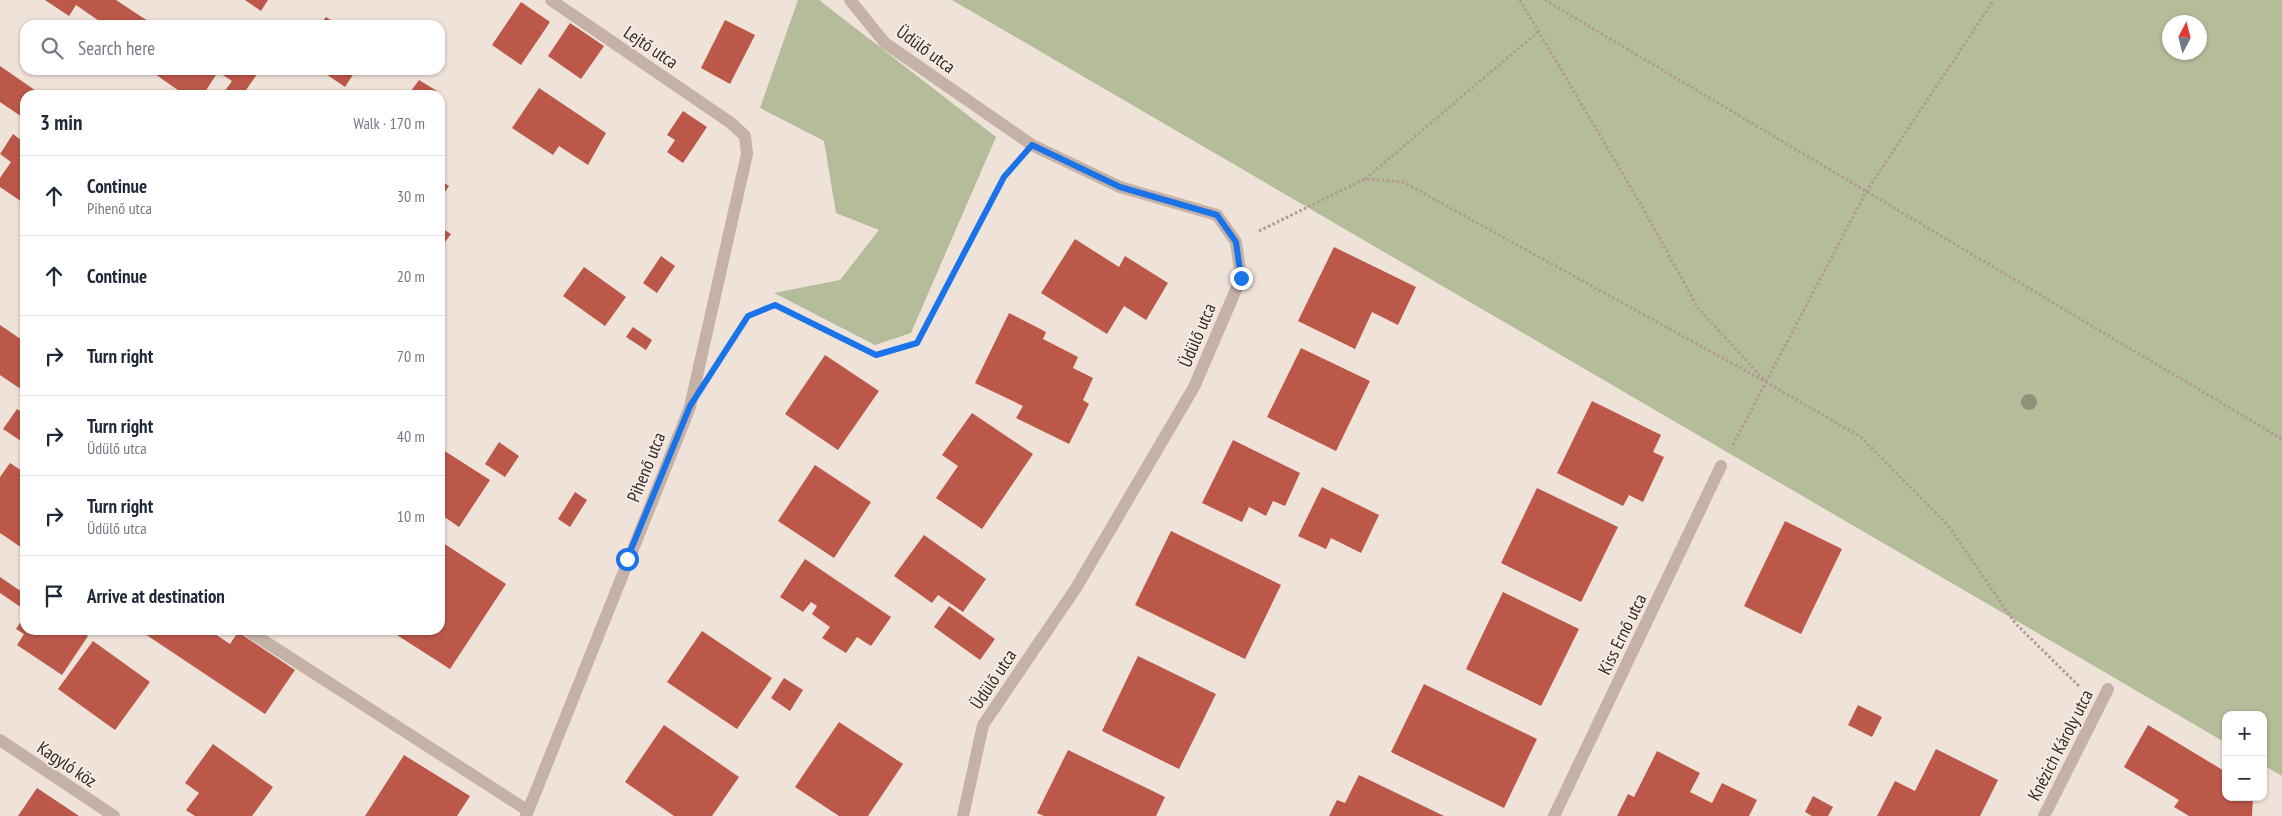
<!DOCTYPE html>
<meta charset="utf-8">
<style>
body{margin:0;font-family:"PT Sans Narrow",sans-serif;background:#f6f6f7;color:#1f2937}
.controls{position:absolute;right:15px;bottom:15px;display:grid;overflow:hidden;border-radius:10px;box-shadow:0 1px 4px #0004}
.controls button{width:45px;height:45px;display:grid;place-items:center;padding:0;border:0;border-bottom:1px solid #e0e1e3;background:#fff;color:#1f2937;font:25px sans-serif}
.compass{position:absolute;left:2162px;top:15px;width:45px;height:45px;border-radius:50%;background:#fff;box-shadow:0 1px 4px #0004;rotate:7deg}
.stop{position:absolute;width:15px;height:15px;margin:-11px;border:4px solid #1a73e8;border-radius:50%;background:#fff}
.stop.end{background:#1a73e8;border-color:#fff;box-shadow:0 1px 5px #0008}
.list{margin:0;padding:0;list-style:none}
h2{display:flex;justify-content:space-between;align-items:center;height:65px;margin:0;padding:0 20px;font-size:21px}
h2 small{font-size:16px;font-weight:400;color:#747a83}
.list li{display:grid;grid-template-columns:32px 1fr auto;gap:15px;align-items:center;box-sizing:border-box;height:80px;padding:0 20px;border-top:1px solid #e0e1e3}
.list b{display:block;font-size:19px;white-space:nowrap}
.list p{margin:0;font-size:16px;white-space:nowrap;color:#747a83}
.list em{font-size:16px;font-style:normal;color:#747a83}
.icon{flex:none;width:28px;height:28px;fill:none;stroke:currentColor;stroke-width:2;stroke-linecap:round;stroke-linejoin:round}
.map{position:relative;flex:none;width:2282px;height:816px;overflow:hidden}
.search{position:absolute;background:#fff;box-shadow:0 1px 4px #0004;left:20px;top:20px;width:425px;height:55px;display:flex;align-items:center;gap:12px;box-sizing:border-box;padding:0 18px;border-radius:15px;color:#747a83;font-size:19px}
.panel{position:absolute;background:#fff;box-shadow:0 1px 4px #0004;left:20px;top:90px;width:425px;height:545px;border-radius:15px}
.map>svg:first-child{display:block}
</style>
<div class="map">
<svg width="2282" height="816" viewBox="0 0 2282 816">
<rect width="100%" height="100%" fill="#efe2d9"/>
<!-- green -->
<g fill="#b5bc9a" fill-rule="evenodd">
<path d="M798,0H819L996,137L911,333L875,345L774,293L840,280L879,230L836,213L824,141L760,108Z"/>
<path d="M952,0H2282V776L2263,765V715H2226V743ZM2170,22H2200V52H2170Z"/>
</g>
<!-- building -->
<g fill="#bc5849">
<path d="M45,0H116L154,25H105L76,5L69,16Z"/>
<path d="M245,0H268L261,11Z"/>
<path d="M521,2L550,22L521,65L492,45Z"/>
<path d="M326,17L338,25H320Z"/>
<path d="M725,20L755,35L730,84L701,68Z"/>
<path d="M570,23L604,46L581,79L548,56Z"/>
<path d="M0,66L42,95H25V119L0,102Z"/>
<path d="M158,70H209L216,75L203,95H185L155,74Z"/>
<path d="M215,70H260L246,90L252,95H222L232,81Z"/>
<path d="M320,70H356L345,87Z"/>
<path d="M419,80L437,91L434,95H408Z"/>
<path d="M539,88L606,133L588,165L559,146L553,155L512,128Z"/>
<path d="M683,111L707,127L683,163L667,152L675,140L667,135Z"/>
<path d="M13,134L25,143V204L0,187V178L11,162L0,154Z"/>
<path d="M440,180L449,186L440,199Z"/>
<path d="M440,227L451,234L440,249Z"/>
<path d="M1075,239L1119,267L1125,256L1168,283L1146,320L1124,306L1107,334L1041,293Z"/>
<path d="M1334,247L1416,287L1398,325L1372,312L1355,349L1298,321Z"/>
<path d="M661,256L675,266L657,293L643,283Z"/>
<path d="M584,267L626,297L605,326L563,296Z"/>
<path d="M1009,313L1046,332L1043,339L1078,357L1073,368L1093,378L1083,400L1089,404L1069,444L1016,418L1023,406L975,383Z"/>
<path d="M0,325L25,342V358L21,363L25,366V392L0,375Z"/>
<path d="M633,327L652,340L646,350L626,337Z"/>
<path d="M1301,348L1370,381L1336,451L1267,417Z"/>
<path d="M825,355L879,391L838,450L785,414Z"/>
<path d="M1592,401L1661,435L1653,452L1664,457L1643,502L1629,495L1623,506L1557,473Z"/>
<path d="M17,409L25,414V436L21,441L3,429Z"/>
<path d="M972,413L1033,454L982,529L936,498L958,466L942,455Z"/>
<path d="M1233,440L1300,473L1285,506L1273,501L1266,516L1249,507L1242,522L1202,503Z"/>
<path d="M499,442L519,456L505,477L485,464Z"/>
<path d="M440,448L490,480L459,527L440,514Z"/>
<path d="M10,463L25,473V550L0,533V477Z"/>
<path d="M815,465L871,502L834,558L778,521Z"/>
<path d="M1322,487L1379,515L1361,553L1331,538L1326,549L1298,536Z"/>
<path d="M1537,488L1618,527L1581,602L1501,563Z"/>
<path d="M575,492L587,500L570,527L558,519Z"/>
<path d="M1785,521L1842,549L1801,634L1744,606Z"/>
<path d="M1171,531L1281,585L1245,659L1135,605Z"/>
<path d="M924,535L986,579L963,612L938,595L932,603L894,576Z"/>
<path d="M440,541L506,584L450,669L389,630H440Z"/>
<path d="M805,559L891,617L871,646L857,637L846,653L822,638L830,627L812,614L817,606L811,602L803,612L780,597Z"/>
<path d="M0,577L25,594V610L0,593Z"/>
<path d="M1503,592L1579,629L1541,706L1466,669Z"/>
<path d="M949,606L995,639L980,660L934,627Z"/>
<path d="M25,615V630H78L88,636L62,675L17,645L24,634L16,629Z"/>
<path d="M139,630H209L230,644L238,632L295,670L265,714Z"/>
<path d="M702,631L772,678L737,729L667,682Z"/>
<path d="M93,641L150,682L115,730L58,689Z"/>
<path d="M1138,656L1216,694L1179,769L1102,731Z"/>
<path d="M784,678L803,690L790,711L771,698Z"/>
<path d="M1424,684L1537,739L1504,808L1391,752Z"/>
<path d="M1858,705L1882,717L1872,737L1848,725Z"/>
<path d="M839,722L903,764L868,816H839L795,787Z"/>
<path d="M664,725L739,777L712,816H674L625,782Z"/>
<path d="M2148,725L2226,772V797H2253L2252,816H2189L2174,807L2179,800L2124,767Z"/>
<path d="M213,744L273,787L252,816H195L186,810L199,793L185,783Z"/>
<path d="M1936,749L1998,780L1980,816H1877L1895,781L1915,791Z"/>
<path d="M1068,750L1165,797L1156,816H1044L1037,813Z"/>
<path d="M1657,751L1700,773L1690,792L1712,803L1722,783L1757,800L1749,816H1617L1628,794L1634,797Z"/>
<path d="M404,755L470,796L457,816H365Z"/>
<path d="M1359,775L1444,816H1329L1337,800L1345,803Z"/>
<path d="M37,788L79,816H18Z"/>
<path d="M1813,796L1833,807L1828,816H1812L1805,812Z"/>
</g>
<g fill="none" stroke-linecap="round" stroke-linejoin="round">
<!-- path -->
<g stroke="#b19a90" stroke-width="3" stroke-dasharray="2.5 2.5" stroke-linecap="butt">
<path d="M1520,0L1644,210L1698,308L1766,382L1733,445"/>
<path d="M1545,0L2282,439"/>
<path d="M1365,179L1539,31"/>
<path d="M1259,231L1365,179L1403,182L1766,382L1861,437L1947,524L2015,623L2080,687"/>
<path d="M734,339L748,316L775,305L876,355L917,343L1004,177L1015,163"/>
<path d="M1766,382L1866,192L1994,0"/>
</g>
<!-- lane -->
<path stroke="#c5b1a6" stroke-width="12" d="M247,630L527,810"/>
<!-- street -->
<g stroke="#c5b1a6" stroke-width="12">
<path d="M850,0L885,43L1032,145L1120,187L1217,215L1236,242L1241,278L1194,387L1076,588L983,725L963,816"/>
<path d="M0,740L114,816"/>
<path d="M526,816L690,407L747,154L745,136L731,123L551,0"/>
<path d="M1554,816L1721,466"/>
<path d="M2044,816L2108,689"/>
</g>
</g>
<!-- trees -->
<circle fill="#92917a" cx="2029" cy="402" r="8"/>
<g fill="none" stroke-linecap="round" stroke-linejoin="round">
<!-- route -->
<path stroke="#1a73e8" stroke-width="6" d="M627,559L690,406L748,316L775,305L876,355L917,343L1004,177L1032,145L1120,187L1217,215L1236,242L1241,278"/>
</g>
<g text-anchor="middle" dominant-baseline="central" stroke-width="4" stroke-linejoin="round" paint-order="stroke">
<!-- street labels -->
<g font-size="18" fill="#322826" stroke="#f7ece4">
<text transform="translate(651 47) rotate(34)">Lejtő utca</text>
<text transform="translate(926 49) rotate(36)">Üdülő utca</text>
<text transform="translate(1197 335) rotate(-67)">Üdülő utca</text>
<text transform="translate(646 467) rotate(-68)">Pihenő utca</text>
<text transform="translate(1622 634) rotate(-64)">Kiss Ernő utca</text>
<text transform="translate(993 679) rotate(-56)">Üdülő utca</text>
<text transform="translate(2060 745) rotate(-63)">Knézich Károly utca</text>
<text transform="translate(67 764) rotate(34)">Kagyló köz</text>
</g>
</g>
</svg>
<div class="controls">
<button>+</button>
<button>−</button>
</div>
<svg class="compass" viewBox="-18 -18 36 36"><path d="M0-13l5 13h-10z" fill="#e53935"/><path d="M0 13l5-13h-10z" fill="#747a83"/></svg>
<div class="stop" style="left:627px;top:559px"></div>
<div class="stop end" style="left:1241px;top:278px"></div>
<div class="search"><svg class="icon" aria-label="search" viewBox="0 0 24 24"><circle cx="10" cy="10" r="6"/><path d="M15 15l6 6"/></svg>Search here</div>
<section class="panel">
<h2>3 min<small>Walk · 170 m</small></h2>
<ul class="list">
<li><svg class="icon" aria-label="ahead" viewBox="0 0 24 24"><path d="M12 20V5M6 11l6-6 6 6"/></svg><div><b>Continue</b><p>Pihenő utca</p></div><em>30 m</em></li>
<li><svg class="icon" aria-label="ahead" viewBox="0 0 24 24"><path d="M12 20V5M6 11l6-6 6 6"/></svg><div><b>Continue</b></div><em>20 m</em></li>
<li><svg class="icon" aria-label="right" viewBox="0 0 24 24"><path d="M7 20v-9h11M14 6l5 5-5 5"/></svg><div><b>Turn right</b></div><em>70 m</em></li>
<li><svg class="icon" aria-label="right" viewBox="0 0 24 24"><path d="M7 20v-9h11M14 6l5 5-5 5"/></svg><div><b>Turn right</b><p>Üdülő utca</p></div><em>40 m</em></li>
<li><svg class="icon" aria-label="right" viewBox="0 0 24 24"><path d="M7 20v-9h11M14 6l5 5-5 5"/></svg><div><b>Turn right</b><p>Üdülő utca</p></div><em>10 m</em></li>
<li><svg class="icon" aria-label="arrive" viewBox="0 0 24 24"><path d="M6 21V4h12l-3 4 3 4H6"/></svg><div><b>Arrive at destination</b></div></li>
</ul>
</section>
</div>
